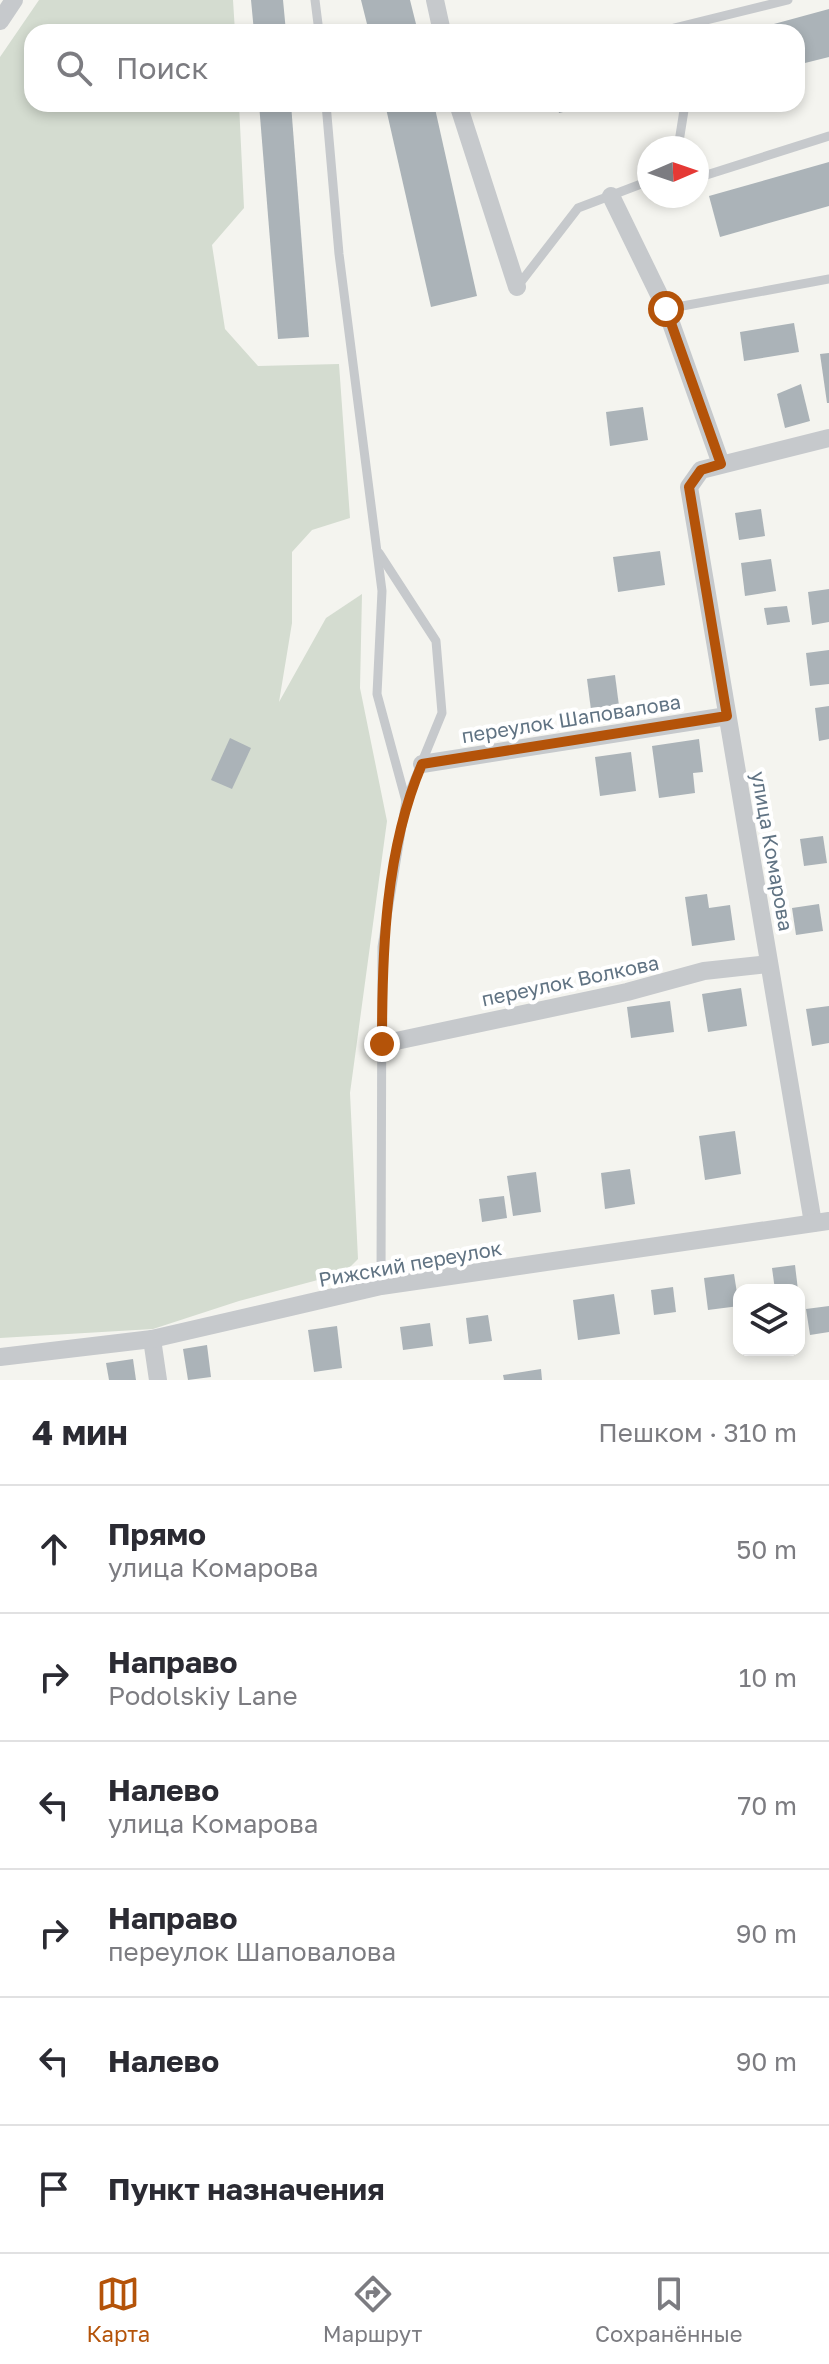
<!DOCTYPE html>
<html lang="ru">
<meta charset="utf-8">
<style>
body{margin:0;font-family:"Golos Text",sans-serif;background:#f7f7f7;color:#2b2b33}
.controls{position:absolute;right:24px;bottom:24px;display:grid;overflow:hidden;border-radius:16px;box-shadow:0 4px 12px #0003}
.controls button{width:72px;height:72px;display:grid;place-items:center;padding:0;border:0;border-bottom:2px solid #e1e1e2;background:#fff;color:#2b2b33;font:40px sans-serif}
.compass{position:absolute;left:637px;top:136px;width:72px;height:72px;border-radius:50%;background:#fff;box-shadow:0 4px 12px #0003;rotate:88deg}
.stop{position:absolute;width:24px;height:24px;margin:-18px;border:6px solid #b45309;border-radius:50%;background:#fff}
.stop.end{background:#b45309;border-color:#fff;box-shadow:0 2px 8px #0008}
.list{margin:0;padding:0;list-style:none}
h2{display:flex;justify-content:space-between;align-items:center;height:104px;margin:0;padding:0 32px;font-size:34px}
h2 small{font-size:26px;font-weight:400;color:#7c7c81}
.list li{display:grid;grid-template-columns:52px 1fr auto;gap:24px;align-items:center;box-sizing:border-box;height:128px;padding:0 32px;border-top:2px solid #e1e1e2}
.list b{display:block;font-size:30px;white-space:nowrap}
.list p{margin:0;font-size:26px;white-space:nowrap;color:#7c7c81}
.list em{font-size:26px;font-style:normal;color:#7c7c81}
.icon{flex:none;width:44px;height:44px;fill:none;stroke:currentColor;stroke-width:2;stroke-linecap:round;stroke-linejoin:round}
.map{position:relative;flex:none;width:829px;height:1380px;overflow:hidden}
.search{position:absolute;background:#fff;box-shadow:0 4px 12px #0003;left:24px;right:24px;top:24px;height:88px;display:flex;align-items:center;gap:20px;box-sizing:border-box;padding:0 28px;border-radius:24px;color:#7c7c81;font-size:30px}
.sheet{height:872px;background:#fff}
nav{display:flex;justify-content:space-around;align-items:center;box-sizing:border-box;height:112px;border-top:2px solid #e1e1e2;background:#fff;font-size:22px;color:#7c7c81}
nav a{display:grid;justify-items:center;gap:4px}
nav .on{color:#b45309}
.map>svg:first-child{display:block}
</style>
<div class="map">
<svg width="829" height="1380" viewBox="0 0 829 1380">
<rect width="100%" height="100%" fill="#f4f4ef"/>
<!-- green -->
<path fill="#d4dcd0" d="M39,0H233L235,32H32V104H239L244,208L212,245L225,329L258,366L339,364L350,518L312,530L292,552V623L279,702L326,618L362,594L360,688L387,821L350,1093L358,1259L344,1273L239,1301L153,1329L0,1338V57Z"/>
<!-- building -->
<g fill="#abb3b8">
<path d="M251,0H283L286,32H254Z"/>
<path d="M361,0H410L418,32H369Z"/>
<path d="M829,9V57L797,65V32H744Z"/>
<path d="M259,104H291L309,337L278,339Z"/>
<path d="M385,104H434L477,296L431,307Z"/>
<path d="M557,104H592V105L559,113Z"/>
<path d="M829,162V206L720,237L709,196Z"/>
<path d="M794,323L799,352L744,361L740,332Z"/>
<path d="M829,353V403H827L820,354Z"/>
<path d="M801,384L810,421L785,428L777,394Z"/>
<path d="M643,407L648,440L610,446L606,412Z"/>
<path d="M761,509L765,536L739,540L735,513Z"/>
<path d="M660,551L665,585L618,592L613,557Z"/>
<path d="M771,559L776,591L745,596L741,563Z"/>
<path d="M829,589V622L812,625L808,592Z"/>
<path d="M787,606L790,622L767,625L764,608Z"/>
<path d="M829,650V684L810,686L806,653Z"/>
<path d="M615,675L619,706L591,710L587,679Z"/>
<path d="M829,706V739L819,741L815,708Z"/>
<path d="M230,738L251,748L232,789L211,780Z"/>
<path d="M699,739L703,772L693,773L695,793L659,798L652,746Z"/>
<path d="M631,752L636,791L600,796L595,757Z"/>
<path d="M823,836L827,863L804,866L800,839Z"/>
<path d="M707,894L709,908L730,905L735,940L692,946L685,897Z"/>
<path d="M819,904L823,931L796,935L792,908Z"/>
<path d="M741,988L747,1026L708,1032L702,994Z"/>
<path d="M670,1001L674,1032L631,1038L627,1007Z"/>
<path d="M829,1006V1043L812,1046L806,1009Z"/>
<path d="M735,1131L741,1174L705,1180L699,1136Z"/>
<path d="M630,1169L635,1204L605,1209L601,1173Z"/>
<path d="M536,1172L541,1212L513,1216L507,1176Z"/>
<path d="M504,1196L507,1218L482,1222L479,1199Z"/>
<path d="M795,1265L798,1290H775L772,1268Z"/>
<path d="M734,1274L739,1306L708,1310L704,1278Z"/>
<path d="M673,1287L676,1312L654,1315L651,1290Z"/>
<path d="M614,1294L620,1334L578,1340L573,1300Z"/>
<path d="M829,1306V1332L810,1335L806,1309Z"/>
<path d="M488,1315L492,1341L469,1344L466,1318Z"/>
<path d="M430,1323L433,1346L403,1350L400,1327Z"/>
<path d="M337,1326L342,1368L314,1372L308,1330Z"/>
<path d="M207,1345L211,1377L188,1380L183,1349Z"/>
<path d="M133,1359L136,1380H109L106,1363Z"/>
<path d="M541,1369L542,1380H504L503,1375Z"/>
</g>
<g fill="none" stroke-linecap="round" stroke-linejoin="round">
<!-- service -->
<g stroke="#c6c9cc" stroke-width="9">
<path d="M315,0L319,32"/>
<path d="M675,32L674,28L788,0"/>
<path d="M326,104L339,254L382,591L377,694L406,801L382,947L381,1286"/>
<path d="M678,148L685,104"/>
<path d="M697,178L829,136"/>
<path d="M517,287L578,208L649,181"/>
<path d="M666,309L829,279"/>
<path d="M379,553L436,641L442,713L406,801"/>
</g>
<!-- minor -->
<g stroke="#c6c9cc" stroke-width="18">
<path d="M435,0L442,32"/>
<path d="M0,21L14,0"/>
<path d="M458,104L517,287"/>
<path d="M611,196L666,309L721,464"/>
<path d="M422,764L727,716"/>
<path d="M382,1044L627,992L704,971L769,964"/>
<path d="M813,1223L689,487L701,470L829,438"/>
<path d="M152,1339L158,1380"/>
<path d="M0,1357L152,1339L381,1286L829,1221"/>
</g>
</g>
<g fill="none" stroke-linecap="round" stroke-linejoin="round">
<!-- route -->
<path stroke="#b45309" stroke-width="10" d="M382,1044C382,951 385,851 422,764L727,716L689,487L701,470L721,464L666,309"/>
</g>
<g text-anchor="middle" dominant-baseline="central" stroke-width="8" stroke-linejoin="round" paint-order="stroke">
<!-- street labels -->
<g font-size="20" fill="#607383" stroke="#fff">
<text transform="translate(571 718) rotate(-9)">переулок Шаповалова</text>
<text transform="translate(773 851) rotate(80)">улица Комарова</text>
<text transform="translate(570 980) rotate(-12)">переулок Волкова</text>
<text transform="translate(410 1263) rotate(-10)">Рижский переулок</text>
</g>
</g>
</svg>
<div class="controls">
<button><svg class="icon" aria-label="layers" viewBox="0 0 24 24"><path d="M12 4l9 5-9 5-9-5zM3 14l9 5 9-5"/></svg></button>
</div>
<svg class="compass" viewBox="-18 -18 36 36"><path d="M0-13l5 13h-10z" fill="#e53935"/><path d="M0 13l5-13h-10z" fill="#7c7c81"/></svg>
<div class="stop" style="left:666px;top:309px"></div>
<div class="stop end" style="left:382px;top:1044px"></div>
<div class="search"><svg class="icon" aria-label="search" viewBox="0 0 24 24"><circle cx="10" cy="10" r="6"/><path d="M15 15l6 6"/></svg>Поиск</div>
</div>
<section class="sheet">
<h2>4 мин<small>Пешком · 310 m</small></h2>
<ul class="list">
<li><svg class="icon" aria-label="ahead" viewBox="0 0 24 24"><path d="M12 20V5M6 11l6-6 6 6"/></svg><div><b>Прямо</b><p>улица Комарова</p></div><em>50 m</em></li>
<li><svg class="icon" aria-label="right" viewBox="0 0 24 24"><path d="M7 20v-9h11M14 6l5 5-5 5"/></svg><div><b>Направо</b><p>Podolskiy Lane</p></div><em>10 m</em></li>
<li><svg class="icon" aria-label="left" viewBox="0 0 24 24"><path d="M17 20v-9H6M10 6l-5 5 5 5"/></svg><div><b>Налево</b><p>улица Комарова</p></div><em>70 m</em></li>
<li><svg class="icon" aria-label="right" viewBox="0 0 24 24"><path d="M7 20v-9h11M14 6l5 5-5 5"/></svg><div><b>Направо</b><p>переулок Шаповалова</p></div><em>90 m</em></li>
<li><svg class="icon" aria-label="left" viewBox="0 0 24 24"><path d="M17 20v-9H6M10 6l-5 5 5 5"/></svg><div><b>Налево</b></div><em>90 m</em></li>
<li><svg class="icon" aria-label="arrive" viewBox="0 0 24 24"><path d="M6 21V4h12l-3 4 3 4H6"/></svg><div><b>Пункт назначения</b></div></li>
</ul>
</section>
<nav>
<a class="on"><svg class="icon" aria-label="map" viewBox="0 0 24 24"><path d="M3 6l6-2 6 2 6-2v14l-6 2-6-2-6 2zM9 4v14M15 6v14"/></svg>Карта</a>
<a><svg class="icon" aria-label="directions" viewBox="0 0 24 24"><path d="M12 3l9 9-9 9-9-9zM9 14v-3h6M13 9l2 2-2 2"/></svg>Маршрут</a>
<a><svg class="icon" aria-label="saved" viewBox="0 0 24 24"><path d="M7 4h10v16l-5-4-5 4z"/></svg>Сохранённые</a>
</nav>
